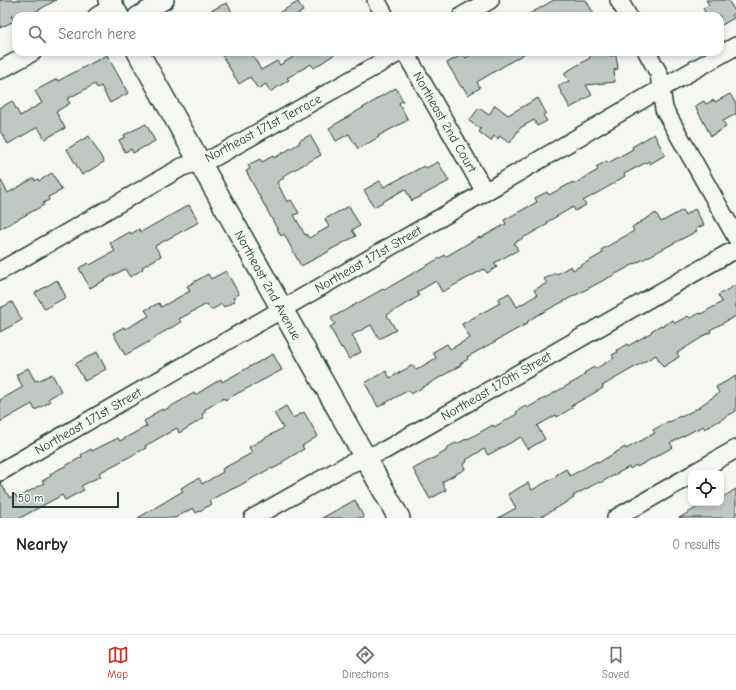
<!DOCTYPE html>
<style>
body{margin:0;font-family:"Comic Neue",sans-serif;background:#f2f2f2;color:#202124}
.controls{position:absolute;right:12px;bottom:12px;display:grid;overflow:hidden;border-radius:8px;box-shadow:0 2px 6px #0003}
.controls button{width:36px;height:36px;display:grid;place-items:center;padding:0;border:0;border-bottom:1px solid #e0e0e0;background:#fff;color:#202124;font:20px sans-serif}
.scale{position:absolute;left:12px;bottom:10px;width:107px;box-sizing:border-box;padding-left:4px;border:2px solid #1f3d34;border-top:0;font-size:11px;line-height:14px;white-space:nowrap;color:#1f3d34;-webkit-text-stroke:3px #f6f6f2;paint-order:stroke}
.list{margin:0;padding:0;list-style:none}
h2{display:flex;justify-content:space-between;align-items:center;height:52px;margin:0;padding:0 16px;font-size:17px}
h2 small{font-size:13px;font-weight:400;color:#757577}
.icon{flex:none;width:22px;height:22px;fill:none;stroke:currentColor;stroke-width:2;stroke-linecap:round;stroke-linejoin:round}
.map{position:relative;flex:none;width:736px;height:518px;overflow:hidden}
.search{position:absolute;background:#fff;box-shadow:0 2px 6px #0003;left:12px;right:12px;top:12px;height:44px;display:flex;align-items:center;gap:10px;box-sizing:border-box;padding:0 14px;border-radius:12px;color:#757577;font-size:15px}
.sheet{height:116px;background:#fff}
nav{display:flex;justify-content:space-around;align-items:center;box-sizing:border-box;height:56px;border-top:1px solid #e0e0e0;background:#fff;font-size:11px;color:#757577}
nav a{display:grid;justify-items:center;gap:2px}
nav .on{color:#d93025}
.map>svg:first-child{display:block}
</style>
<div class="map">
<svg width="736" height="518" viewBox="0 0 736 518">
<rect width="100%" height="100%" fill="#f6f6f2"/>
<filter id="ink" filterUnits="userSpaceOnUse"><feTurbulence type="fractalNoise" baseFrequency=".025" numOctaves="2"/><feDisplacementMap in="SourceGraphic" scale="8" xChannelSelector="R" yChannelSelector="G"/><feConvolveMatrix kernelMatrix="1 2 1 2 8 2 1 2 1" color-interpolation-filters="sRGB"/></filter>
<g filter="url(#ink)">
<!-- building -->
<g fill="#c1c8c3" stroke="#1f3d34">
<path d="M0,0H56L28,16H11L14,21L0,28Z"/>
<path d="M554,0H586L595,16H526Z"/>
<path d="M706,0H728L736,13L732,15L734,18L720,26V16H707L703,8L709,5Z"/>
<path d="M298,2L303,11L295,16H273Z"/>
<path d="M227,3L234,16H201L222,5Z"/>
<path d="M220,52H251L261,70L277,61L280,65L301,52H338L314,68L311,64L287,78L289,80L270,92L266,84L258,89L250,77L239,84Z"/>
<path d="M475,52H527L477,82L480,88L468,95L463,87L462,88L447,63L463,54L466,58Z"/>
<path d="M590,52H609L610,56L616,55L618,69L614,70L615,82L586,85L592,95L581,101V102L570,108L558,86L569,81L564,73L590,58Z"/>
<path d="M107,55L128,93L110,103L101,86L97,88L95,84L67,99L70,103L56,112L65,128L45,139L38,127L8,144L0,131V108L12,101L20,116L42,103L35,91L57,79L58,81Z"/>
<path d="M396,88L403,101L399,103L408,120L378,136L379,137L358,149L349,134L336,141L329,128L376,100V99Z"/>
<path d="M730,94L736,104V114L723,121L726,127L711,136L695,106L704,101L706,104L714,100L715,102Z"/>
<path d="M538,98L546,113L543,115L547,121L537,126L534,120L520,128L510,143L499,136L498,139L494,136L491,141L479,132L481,129L469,121L479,108L489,115L495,105L508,115Z"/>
<path d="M146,124L155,141L133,153L131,149L125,152L119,140L125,137L124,135Z"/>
<path d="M654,134L665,155L650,164L649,161L624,174L625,176L615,182V183L583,201L586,205L575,211L573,207L547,222L548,224L514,243L518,250L494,263L497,267L487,273L484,269L442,292L436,281L417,292L419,296L387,315L396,330L379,339L371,325L352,335L361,352L349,359L342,347L341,348L330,327L335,324L331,318L376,293L383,289L384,290L445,255V257L479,237L480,238L506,224L504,220L537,202L535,198L547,192L549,195L573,182L574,184L598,170L596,167L607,161L608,163L633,149L632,147Z"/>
<path d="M310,135L321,155L283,176L284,178L277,182L287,202L291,200L299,213L294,215L305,235L306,234L309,238L329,227L325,219L349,206L360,226L352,230L356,236L328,251V252L301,266L284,234L281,236L246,171L250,169L248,165L260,159L262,162L273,156L274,158L300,143L299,141Z"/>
<path d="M89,136L104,162L82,175L67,149Z"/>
<path d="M438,162L449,181L412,201L405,189L374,207L364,190L380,181L384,187L424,166L426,168Z"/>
<path d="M52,173L62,190L48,197L49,200L43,203L44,205L0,229V179L8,193L34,178L35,181L38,179L39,181Z"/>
<path d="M189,205L199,222L155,246L161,256L142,267L143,269L130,277L125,269L90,288L79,268L88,263L90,265L115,251L110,243L130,232L131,234L139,229L141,232Z"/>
<path d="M695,209L704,225L695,229L697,231L534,317L527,322L528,323L467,357L468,359L460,364L461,365L427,385L411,394L409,390L378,407L365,383L386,371L390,378L413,365L416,370L436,358L433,352L447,344L450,349L470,338L462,324L500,303L498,299L509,293L517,307L537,295L534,290L547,283L544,279L556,273L557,274L571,266L573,270L603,253L601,250L634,231L632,227L656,213L661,222L683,210L685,215Z"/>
<path d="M226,271L239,294L233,298L235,301L224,307L222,304L211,310L207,304L179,319L181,322L155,337L156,338L125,355L113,333L124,327L125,329L149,316L145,310L159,303L161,307L190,291L187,286L208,274L211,279Z"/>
<path d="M57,280L66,297L45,309L35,293Z"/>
<path d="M736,285V316L710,330L711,332L701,337V338L677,353L679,357L663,367L656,355L602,386L603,388L571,406L572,408L557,417L556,415L537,426L545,439L528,449L521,437L488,455L484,449L466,460L467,462L463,464L465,469L442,482L446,490L430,499L413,469L441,454L447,450L446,448L456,443L457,444L468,438V439L493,425L494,427L517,414L516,412L525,406L527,408L579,379L585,374L584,373L594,367L595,369L614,358L612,355L618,352L617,350L627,344L628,346L652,332L651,331L661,325L662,326L673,320L675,323L688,316L690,318L700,313L701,314L722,302L718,295Z"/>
<path d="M12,302L22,320L0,332V308Z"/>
<path d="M97,352L106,369L85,381L75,364Z"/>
<path d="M273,354L282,370L225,400L224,398L204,410L206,412L202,414L204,418L179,433L177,428L145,446L146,448L99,473L101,476L81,486L84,490L65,500L62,495L20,518H0V482L10,498L15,494L17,498L44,483L42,481L51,476L50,474L82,457L81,455L91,449L92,451L118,438L120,441L147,426L144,421L153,416L152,415L162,409L163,411L194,393L195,395L221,379L222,382Z"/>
<path d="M28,368L35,381L37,380L38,381L52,374L61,391L48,399L50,402L35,410L32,404L0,422V400L23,387L16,375Z"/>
<path d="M736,376V411L705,429L703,426L697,430V429L670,443L673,447L637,467L636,465L630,469L629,467L600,483L599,482L573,496L574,498L539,518H498L516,508L508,494L528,483L532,490L557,476L556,475L566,469L570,476L597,461L598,463L625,447L626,449L655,433L653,430L669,421L670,422L680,416L681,417L700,407V406L719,393L716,387Z"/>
<path d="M286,406L293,418L304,412L318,436L302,446L304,449L282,462V464L272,469L271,468L237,487L232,489V488L209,501L212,504L196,513L193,508L175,518H138L183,491L181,488L199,478L202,484L223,472L222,469L252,453L249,447L283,428L274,413Z"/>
<path d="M736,489V515L731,518H679L705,503H721V498Z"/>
<path d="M355,500L364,518H322Z"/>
</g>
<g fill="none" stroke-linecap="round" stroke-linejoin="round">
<defs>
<g id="minor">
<path d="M376,0L385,16"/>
<path d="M619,0L628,16"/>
<path d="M97,16L113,7"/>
<path d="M137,16L165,0"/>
<path d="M462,16L490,0"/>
<path d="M405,52L485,192"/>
<path d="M647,52L659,74L664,109L736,237"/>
<path d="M0,70L33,52"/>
<path d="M0,271L182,167L215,157L400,52"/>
<path d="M0,472L485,192L662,88L736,46"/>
<path d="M694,473L736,449"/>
<path d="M253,518L347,465L385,450L727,254L736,250"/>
<path d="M616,518L691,475"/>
</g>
<g id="tertiary">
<path d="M109,0L118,16"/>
<path d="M138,52L399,518"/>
</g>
</defs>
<!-- minor casing -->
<use href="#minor" stroke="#1f3d34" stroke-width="20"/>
<!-- tertiary casing -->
<use href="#tertiary" stroke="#1f3d34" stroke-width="24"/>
<!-- minor -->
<use href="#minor" stroke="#f6f6f2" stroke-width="17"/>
<!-- tertiary -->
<use href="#tertiary" stroke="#f6f6f2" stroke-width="21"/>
</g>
</g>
<g text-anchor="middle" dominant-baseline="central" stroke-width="3.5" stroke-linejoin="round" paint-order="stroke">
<!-- street labels -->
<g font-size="13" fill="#1f3d34" stroke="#f6f6f2">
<text transform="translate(445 122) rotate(60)">Northeast 2nd Court</text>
<text transform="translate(263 128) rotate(-28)">Northeast 171st Terrace</text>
<text transform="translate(368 259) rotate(-30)">Northeast 171st Street</text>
<text transform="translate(268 285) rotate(61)">Northeast 2nd Avenue</text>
<text transform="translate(496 386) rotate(-30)">Northeast 170th Street</text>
<text transform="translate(88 421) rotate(-30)">Northeast 171st Street</text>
</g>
</g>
</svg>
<div class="controls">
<button><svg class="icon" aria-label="locate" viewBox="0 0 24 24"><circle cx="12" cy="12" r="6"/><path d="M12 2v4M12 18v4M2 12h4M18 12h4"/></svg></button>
</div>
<div class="scale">50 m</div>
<div class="search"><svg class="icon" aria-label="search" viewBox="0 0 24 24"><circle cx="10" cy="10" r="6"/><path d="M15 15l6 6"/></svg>Search here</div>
</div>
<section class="sheet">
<h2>Nearby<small>0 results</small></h2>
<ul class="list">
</ul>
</section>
<nav>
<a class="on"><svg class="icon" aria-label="map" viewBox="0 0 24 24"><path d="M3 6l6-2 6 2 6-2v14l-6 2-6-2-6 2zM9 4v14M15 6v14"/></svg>Map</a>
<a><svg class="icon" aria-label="directions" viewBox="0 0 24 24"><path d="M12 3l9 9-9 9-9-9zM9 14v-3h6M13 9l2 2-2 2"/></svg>Directions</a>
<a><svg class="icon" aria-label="saved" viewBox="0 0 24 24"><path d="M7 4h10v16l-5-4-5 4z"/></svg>Saved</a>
</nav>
